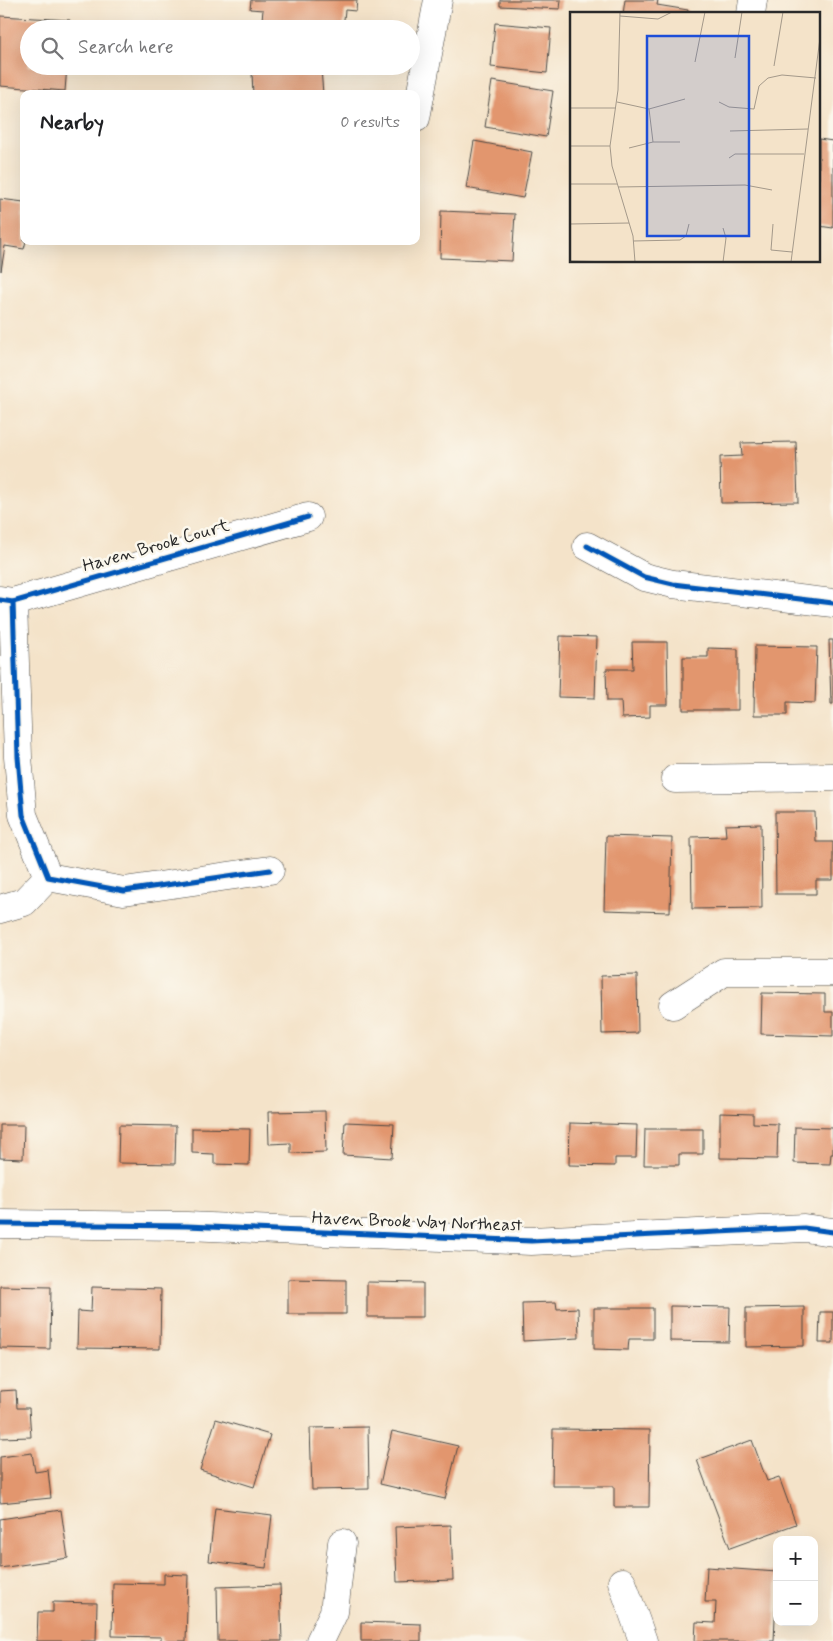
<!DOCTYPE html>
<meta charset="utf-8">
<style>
body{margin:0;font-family:Mynerve,sans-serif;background:#f6f6f6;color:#202124}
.controls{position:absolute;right:15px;bottom:15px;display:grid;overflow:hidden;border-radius:10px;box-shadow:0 5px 20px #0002}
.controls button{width:45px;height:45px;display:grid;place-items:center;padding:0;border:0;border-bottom:1px solid #e0e0e0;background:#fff;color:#202124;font:25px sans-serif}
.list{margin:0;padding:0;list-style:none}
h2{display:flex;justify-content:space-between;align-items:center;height:65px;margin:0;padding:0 20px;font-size:21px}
h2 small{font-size:16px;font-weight:400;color:#757577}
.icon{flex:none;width:28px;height:28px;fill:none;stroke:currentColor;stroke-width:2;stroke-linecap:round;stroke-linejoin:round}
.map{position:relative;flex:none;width:833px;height:1641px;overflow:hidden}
.search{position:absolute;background:#fff;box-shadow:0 5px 20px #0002;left:20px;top:20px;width:400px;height:55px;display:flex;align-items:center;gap:12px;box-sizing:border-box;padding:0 18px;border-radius:28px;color:#757577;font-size:19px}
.panel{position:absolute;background:#fff;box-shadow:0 5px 20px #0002;left:20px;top:90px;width:400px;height:155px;border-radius:10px}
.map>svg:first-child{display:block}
</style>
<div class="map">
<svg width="833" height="1641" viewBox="0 0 833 1641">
<rect width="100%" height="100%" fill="#fbf7ec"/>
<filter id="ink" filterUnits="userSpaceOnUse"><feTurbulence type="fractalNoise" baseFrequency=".02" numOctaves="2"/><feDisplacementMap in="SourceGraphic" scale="10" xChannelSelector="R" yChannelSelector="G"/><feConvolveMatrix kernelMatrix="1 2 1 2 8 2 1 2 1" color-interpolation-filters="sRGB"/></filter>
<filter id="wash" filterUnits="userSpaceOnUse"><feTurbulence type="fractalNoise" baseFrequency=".0096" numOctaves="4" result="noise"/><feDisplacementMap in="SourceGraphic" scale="20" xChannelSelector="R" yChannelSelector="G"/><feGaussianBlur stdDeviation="1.12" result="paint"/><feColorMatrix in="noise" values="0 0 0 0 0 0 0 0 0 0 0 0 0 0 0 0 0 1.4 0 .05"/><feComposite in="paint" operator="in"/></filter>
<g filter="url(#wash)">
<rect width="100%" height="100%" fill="#f4e3c9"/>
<g id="blocks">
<!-- building -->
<g fill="#e2966e">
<path d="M251,0H357L356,11L345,10L343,29H261L263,10L250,9Z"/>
<path d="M500,0H561L560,9L500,6Z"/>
<path d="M625,0H658L657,5L688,10L687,14H623Z"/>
<path d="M0,16L70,20L69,29H29V66H67L65,91L0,86Z"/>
<path d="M495,23L551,28L547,73L491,67Z"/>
<path d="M321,69L323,94H253L252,73Z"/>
<path d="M492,81L553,91L546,137L485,127Z"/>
<path d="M819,139L833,141V228L819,226Z"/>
<path d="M474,141L532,152L523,198L466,188Z"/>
<path d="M0,199L24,202V241H26L24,249L5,246L1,271Z"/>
<path d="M441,211L515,214L512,261L440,258Z"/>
<path d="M796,442L798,502L721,503L720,457L742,456L741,443Z"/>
<path d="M560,636L597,637L595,698L558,697Z"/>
<path d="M829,640H833V704H831Z"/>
<path d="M632,642H667L668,705H650V717L622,718L621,701H607L606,669H633Z"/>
<path d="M755,646L817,647L815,703L787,702V715H754Z"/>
<path d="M708,648L738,649V710H683V657H708Z"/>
<path d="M775,812H815L816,842H833V880H816V894H776Z"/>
<path d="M761,824L762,908L692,909L691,837L726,836L725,825Z"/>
<path d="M606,836L672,838L670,912L604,910Z"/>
<path d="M637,975L638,1033L602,1034L601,976Z"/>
<path d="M762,993L825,994V1012H833V1036L761,1034Z"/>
<path d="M325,1111L326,1152L291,1153V1143L269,1144L268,1112Z"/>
<path d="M720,1113L753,1114V1123L778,1124L777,1159L720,1158Z"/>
<path d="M345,1122L394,1124L392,1158L343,1155Z"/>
<path d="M570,1123L637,1125L636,1158H615V1166L569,1165Z"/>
<path d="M0,1125H24L23,1159L0,1158Z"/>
<path d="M119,1125L176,1126L175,1164L118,1163Z"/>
<path d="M795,1127L833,1128V1154H831L830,1164L794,1163Z"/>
<path d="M192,1128L250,1129L249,1165L214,1164V1154L192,1153Z"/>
<path d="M645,1129H703V1154H679V1165H644Z"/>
<path d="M288,1279L346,1280V1314H288Z"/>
<path d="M367,1282L423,1283V1317H367Z"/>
<path d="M0,1286L51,1287L50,1349L0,1348Z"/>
<path d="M92,1287L161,1289L160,1349L77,1348L78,1311L91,1312Z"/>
<path d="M556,1302L557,1309L578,1308L579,1338L523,1341L522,1303Z"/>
<path d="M670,1306L730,1307L729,1342L670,1341Z"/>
<path d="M804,1307V1346L746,1347V1308Z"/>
<path d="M594,1308H653V1339H629L628,1350L594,1349Z"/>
<path d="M820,1312H833V1343H819Z"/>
<path d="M16,1390L17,1408H29L31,1437L0,1438V1391Z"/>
<path d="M216,1419L270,1435L254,1487L200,1470Z"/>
<path d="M368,1427L369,1489L312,1490L310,1428Z"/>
<path d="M553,1429L650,1430L649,1507H614V1486H552Z"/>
<path d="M392,1431L458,1446L445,1499L380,1484Z"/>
<path d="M752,1440L767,1481L779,1477L796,1524L730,1548L697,1460Z"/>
<path d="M32,1453L35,1472L48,1470L51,1498L0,1503V1457Z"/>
<path d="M215,1508L272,1515L266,1568L209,1561Z"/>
<path d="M61,1510L68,1558L0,1568V1519Z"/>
<path d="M451,1525L453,1580L397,1582L395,1527Z"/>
<path d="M707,1567L777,1572L774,1641H695L696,1622L715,1623L716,1602H705Z"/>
<path d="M164,1574L188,1575L186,1641H161V1637L112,1636L113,1583L164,1584Z"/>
<path d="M280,1585L282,1641H218L217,1587Z"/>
<path d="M53,1602L97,1603L96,1641H37L38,1612H53Z"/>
<path d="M361,1622L421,1624V1641H361Z"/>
</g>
</g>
</g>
<g filter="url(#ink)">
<use href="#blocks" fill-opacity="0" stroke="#494743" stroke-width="1"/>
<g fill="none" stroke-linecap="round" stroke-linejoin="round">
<defs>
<g id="minor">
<path d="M751,14L753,0"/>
<path d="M416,118L438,0"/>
<path d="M587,546L644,577L673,584L833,603"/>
<path d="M0,600L13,602L308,517"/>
<path d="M13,602L18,757L23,815L48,877L124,891L270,870"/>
<path d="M675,779L833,777"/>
<path d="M0,909L24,902L48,877"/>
<path d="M673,1005L724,972H833"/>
<path d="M0,1224L187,1226L531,1241L804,1228L833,1232"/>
<path d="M622,1582L643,1641"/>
<path d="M320,1641L334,1612L342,1543"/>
</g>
</defs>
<!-- minor casing -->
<use href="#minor" stroke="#494743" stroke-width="29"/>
<!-- minor -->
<use href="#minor" stroke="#fff" stroke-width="28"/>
<defs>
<g id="cycleway">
<path d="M587,546L644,577L673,584L833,603"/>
<path d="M0,600L13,602L308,517"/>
<path d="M13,602L18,757L23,815L48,877L124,891L270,870"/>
<path d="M0,1224L187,1226L531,1241L804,1228L833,1232"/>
</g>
</defs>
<!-- cycleway casing -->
<use href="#cycleway" stroke="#fbf7ec" stroke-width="8"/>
<!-- cycleway -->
<use href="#cycleway" stroke="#0057b8" stroke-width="5"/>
</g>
</g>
<g text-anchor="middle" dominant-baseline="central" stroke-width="5" stroke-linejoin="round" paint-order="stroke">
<!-- street labels -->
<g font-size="18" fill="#2b2b2b" stroke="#fbf7ec">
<text transform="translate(156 546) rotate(-16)">Haven Brook Court</text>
<text transform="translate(417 1222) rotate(2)">Haven Brook Way Northeast</text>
</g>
</g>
<!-- overview -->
<g transform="translate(570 12)">
<rect width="250" height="250" fill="#f4e3c9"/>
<path fill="none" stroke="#a4998a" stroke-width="1" d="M50,0L48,78L40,134L42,154L63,224L65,250M50,4L88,7L102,0M165,46L172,0M125,50L135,0M204,54L213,0M47,90L79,97L115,87M149,90L159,95L184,97L189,74L198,66L212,63L246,66M0,96H46M79,97L83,130H110M160,119L238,117M0,134H40M59,136L83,130M159,146L165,142H234M0,172H47M48,175L175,173L202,178M0,212L59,211M203,212L201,238L222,240M63,229L110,228L116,224L119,212M0,249L49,250M153,250L156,226L153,216M221,250L250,26"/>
<path fill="#1d4ed8" fill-opacity="0.15" stroke="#1d4ed8" stroke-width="2.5" d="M77,24H179V224H77Z"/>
<rect width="250" height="250" fill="none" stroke="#2b2b2b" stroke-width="2.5"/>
</g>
</svg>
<div class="controls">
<button>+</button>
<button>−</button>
</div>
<div class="search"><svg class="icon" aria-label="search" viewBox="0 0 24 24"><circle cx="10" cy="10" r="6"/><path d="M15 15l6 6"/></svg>Search here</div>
<section class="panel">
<h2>Nearby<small>0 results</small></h2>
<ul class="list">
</ul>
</section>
</div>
